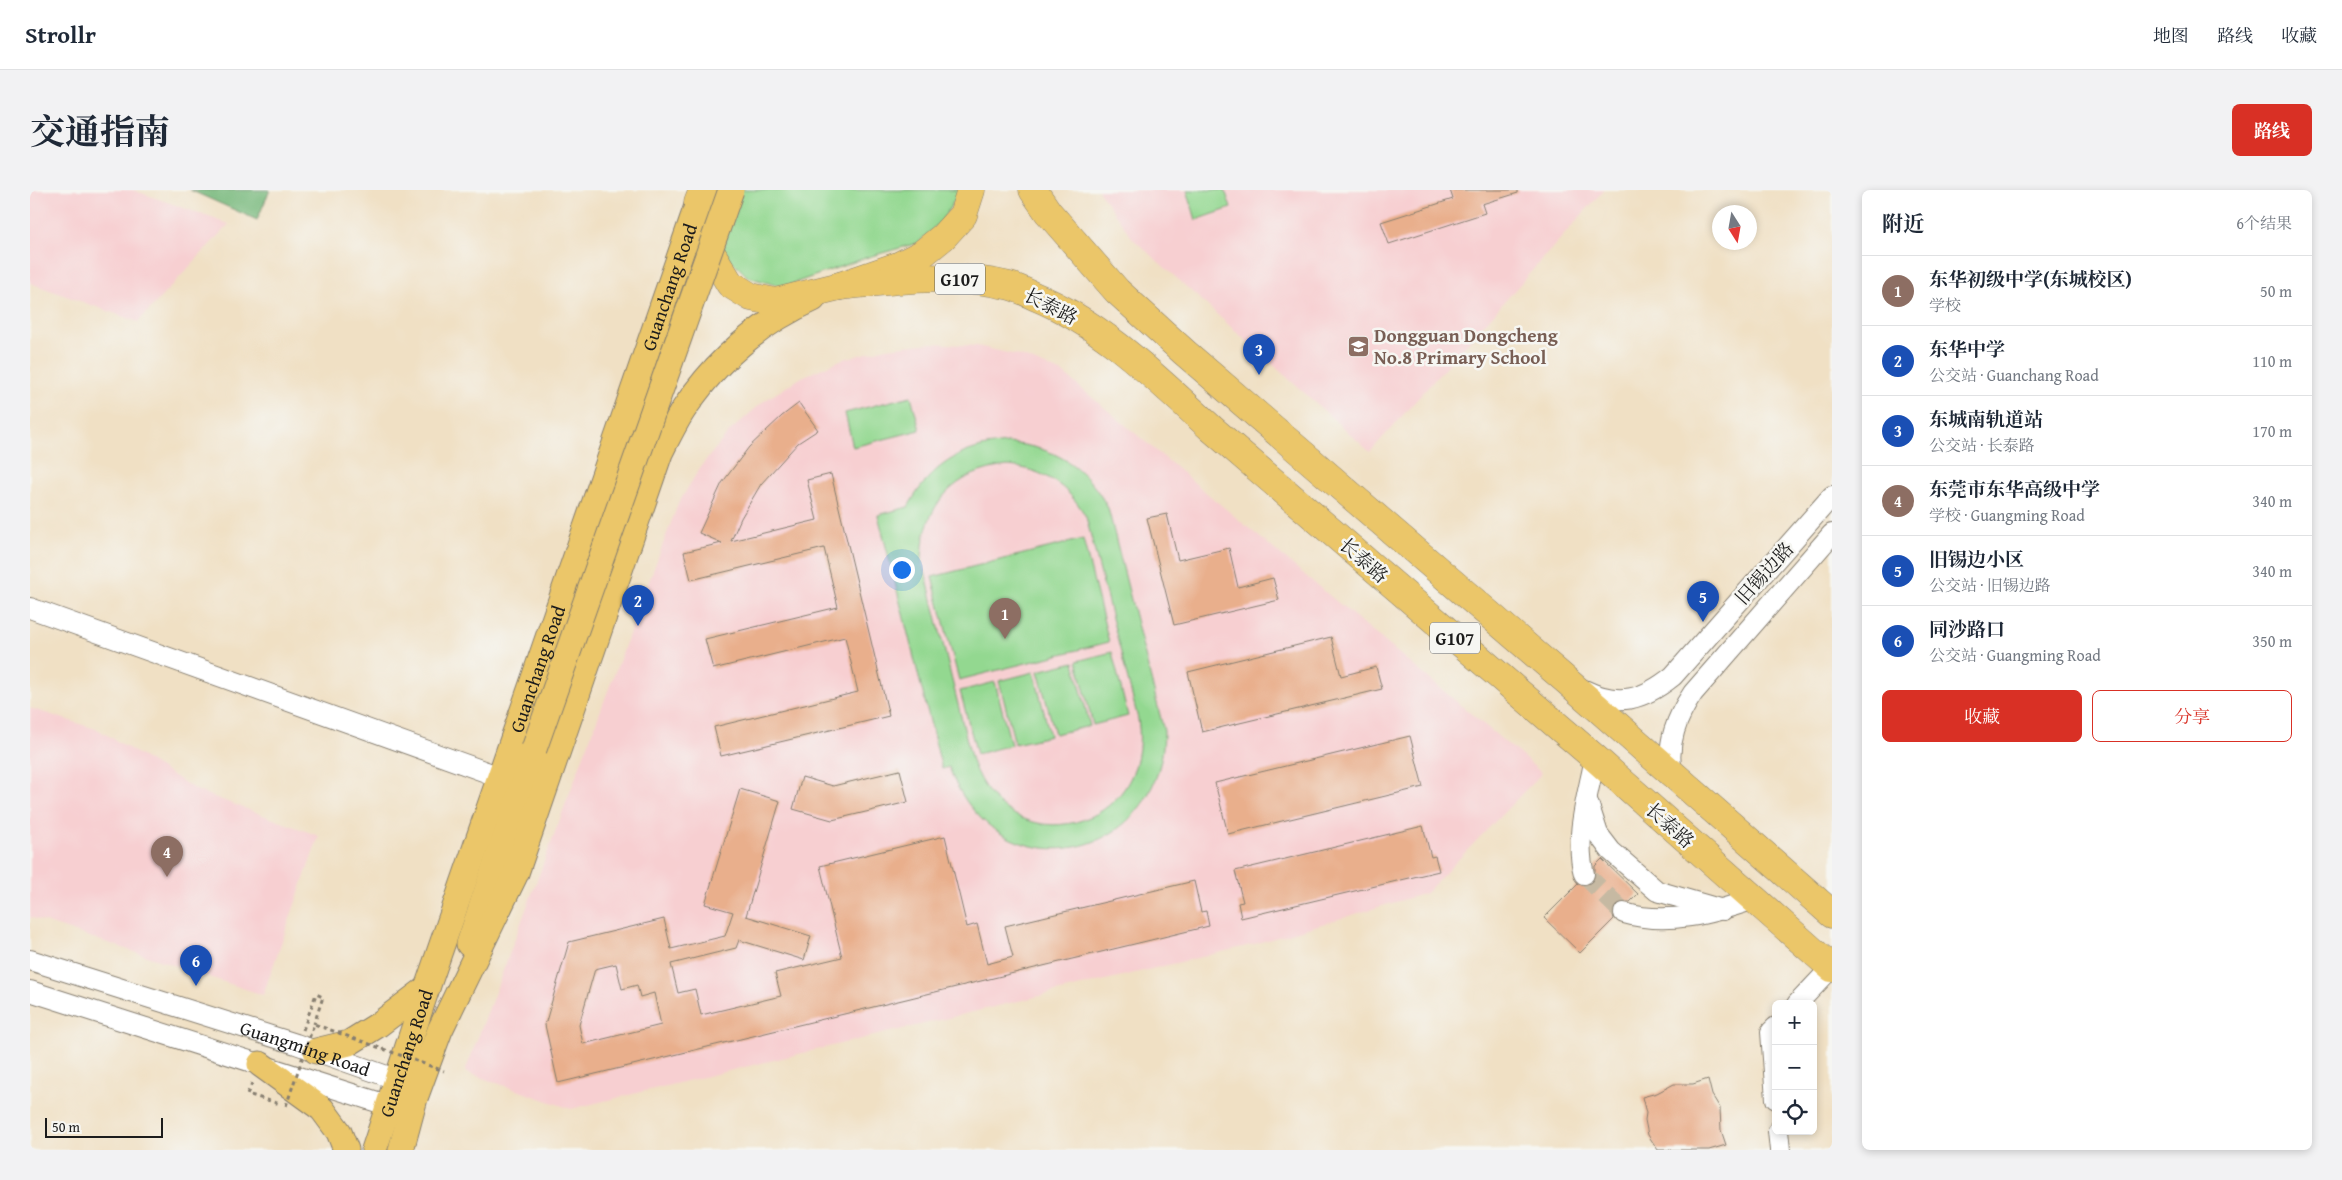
<!DOCTYPE html>
<html lang="zh">
<meta charset="utf-8">
<style>
body{margin:0;font-family:"Gentium Book Plus","Noto Serif SC",serif;background:#f2f2f3;color:#1f2937}
.controls{position:absolute;right:15px;bottom:15px;display:grid;overflow:hidden;border-radius:8px;box-shadow:0 2px 8px #0003}
.controls button{width:45px;height:45px;display:grid;place-items:center;padding:0;border:0;border-bottom:1px solid #e0e1e3;background:#fff;color:#1f2937;font:25px sans-serif}
.compass{position:absolute;left:1682px;top:15px;width:45px;height:45px;border-radius:50%;background:#fff;box-shadow:0 2px 8px #0003;rotate:169deg}
.scale{position:absolute;left:15px;bottom:12px;width:118px;box-sizing:border-box;padding-left:5px;border:2px solid #1c1c1c;border-top:0;font-size:14px;line-height:18px;white-space:nowrap;color:#1c1c1c;-webkit-text-stroke:4px #f6f6f2;paint-order:stroke}
.you{position:absolute;left:871px;top:379px;width:18px;height:18px;margin:-12px;border:4px solid #fff;border-radius:50%;background:#1a73e8;box-shadow:0 0 0 8px #1a73e833}
.badge{display:grid;place-items:center;width:32px;height:32px;border-radius:50%;background:#d93025;color:#fff;font-size:16px;font-weight:700}
.pin{position:absolute;translate:-50% -41px;filter:drop-shadow(0 1px 2px #0008)}
.pin::after{content:'';position:absolute;top:26px;width:18px;height:15px;background:inherit;clip-path:polygon(0 0,100% 0,50% 100%)}
.list{margin:0;padding:0;list-style:none}
h2{display:flex;justify-content:space-between;align-items:center;height:65px;margin:0;padding:0 20px;font-size:21px}
h2 small{font-size:16px;font-weight:400;color:#747a83}
.list li{display:grid;grid-template-columns:32px 1fr auto;gap:15px;align-items:center;box-sizing:border-box;height:70px;padding:0 20px;border-top:1px solid #e0e1e3}
.list b{display:block;font-size:19px;white-space:nowrap}
.list p{margin:0;font-size:16px;white-space:nowrap;color:#747a83}
.list em{font-size:16px;font-style:normal;color:#747a83}
.actions{display:flex;gap:10px;padding:15px 20px}
.actions a{flex:1;padding:11px 0;border:1px solid #d93025;border-radius:8px;text-align:center;font-size:18px;color:#d93025}
.actions .main{background:#d93025;color:#fff}
.icon{flex:none;width:28px;height:28px;fill:none;stroke:currentColor;stroke-width:2;stroke-linecap:round;stroke-linejoin:round}
.map{position:relative;flex:none;width:1802px;height:960px;overflow:hidden;border-radius:8px}
header{display:flex;align-items:center;gap:30px;box-sizing:border-box;height:70px;padding:0 25px;background:#fff;border-bottom:1px solid #e0e1e3}
header strong{font-size:24px}
nav{display:flex;gap:28px;margin-inline-start:auto;font-size:18px}
.intro{display:flex;align-items:center;justify-content:space-between;box-sizing:border-box;height:120px;padding:0 30px}
h1{margin:0;font-size:35px}
.button{padding:12px 22px;border-radius:8px;background:#d93025;color:#fff;font-size:18px;font-weight:700}
main{display:flex;gap:30px;padding:0 30px}
aside{flex:1;background:#fff;border-radius:8px;box-shadow:0 2px 8px #0003}
.map>svg:first-child{display:block}
</style>
<header>
<strong>Strollr</strong>
<nav><a>地图</a><a>路线</a><a>收藏</a></nav>
</header>
<div class="intro"><h1>交通指南</h1><a class="button">路线</a></div>
<main>
<div class="map">
<svg width="1802" height="960" viewBox="0 0 1802 960">
<rect width="100%" height="100%" fill="#f6f6f2"/>
<filter id="ink" filterUnits="userSpaceOnUse"><feTurbulence type="fractalNoise" baseFrequency=".02" numOctaves="2"/><feDisplacementMap in="SourceGraphic" scale="10" xChannelSelector="R" yChannelSelector="G"/><feConvolveMatrix kernelMatrix="1 2 1 2 8 2 1 2 1" color-interpolation-filters="sRGB"/></filter>
<filter id="wash" filterUnits="userSpaceOnUse"><feTurbulence type="fractalNoise" baseFrequency=".0096" numOctaves="4" result="noise"/><feDisplacementMap in="SourceGraphic" scale="20" xChannelSelector="R" yChannelSelector="G"/><feGaussianBlur stdDeviation="1.12" result="paint"/><feColorMatrix in="noise" values="0 0 0 0 0 0 0 0 0 0 0 0 0 0 0 0 0 1.4 0 .05"/><feComposite in="paint" operator="in"/></filter>
<g filter="url(#wash)">
<rect width="100%" height="100%" fill="#f0e0c4"/>
<!-- built -->
<g fill="#f7cfd1">
<path d="M0,0H103L199,34L108,132L0,93Z"/>
<path d="M1068,0H1574L1340,262L1103,49Z"/>
<path d="M902,153L947,156L991,166L1033,183L1512,583L1396,703L1221,755L541,919L435,882L648,314L671,276L700,241L734,211L772,187L813,169L857,158Z"/>
<path d="M0,518L69,540L168,601L289,646L233,805L0,727Z"/>
</g>
<!-- green -->
<g fill="#93d890" stroke="#587a56" fill-rule="evenodd">
<path d="M682,0H931L912,30L888,53L838,67L753,97L718,87L699,68L679,35Z"/>
<path d="M1157,0H1195L1201,18L1166,30Z"/>
<path d="M881,206L890,240L823,257L815,223Z"/>
<path d="M978,253C1026,257 1055,276 1078,318L1134,541C1133,676 964,704 919,577L912,579L848,325L878,317C901,275 930,257 978,253ZM978,276C1013,279 1039,296 1056,327L1108,529C1126,641 979,678 942,571L892,369C893,315 924,281 978,276Z"/>
<path d="M1053,349L1079,452L929,490L902,387Z"/>
<path d="M1082,462L1098,526L1063,535L1047,471Z"/>
<path d="M1044,472L1060,536L1025,544L1008,481Z"/>
<path d="M1004,482L1020,546L985,554L969,491Z"/>
<path d="M965,492L981,555L947,564L930,501Z"/>
</g>
<!-- forest -->
<path fill="#76b87a" stroke="#496a4b" d="M160,0H240L227,30Z"/>
<g id="blocks">
<!-- building -->
<g fill="#e9af8c" fill-rule="evenodd">
<path d="M1420,0H1488V3L1452,14L1455,23L1359,54L1351,32L1423,9Z"/>
<path d="M769,213L788,240L768,253L731,294L711,328L701,351L787,330L777,290L801,284L859,526L691,566L684,537L828,502L815,447L683,479L675,449L808,417L794,358L661,390L654,362L692,353L669,343L692,293L719,257L752,226Z"/>
<path d="M1137,324L1148,370L1199,358L1208,397L1243,388L1249,410L1144,435L1117,328Z"/>
<path d="M1301,447L1311,486L1346,477L1352,499L1172,542L1158,482Z"/>
<path d="M1380,546L1393,597L1198,644L1185,593Z"/>
<path d="M870,580L878,612L802,630L763,619L772,587L803,596Z"/>
<path d="M710,599L750,611L716,726L781,746L774,770L709,750L706,758L641,774L648,803L665,799L671,825L751,806L745,783L812,767L790,676L915,646L937,737L947,734L957,774L983,767L975,736L1164,691L1171,722L1176,721L1179,736L528,893L515,835L539,752L634,729L641,759L695,746L703,722L675,714ZM586,774L592,799L607,795L610,807L624,803L631,835L553,854L549,835L565,779Z"/>
<path d="M1393,636L1401,667L1405,666L1409,681L1211,728L1208,713L1213,712L1205,681Z"/>
<path d="M1572,669L1608,704L1600,712H1591L1586,715L1582,721L1584,729L1550,763L1514,728L1548,694L1556,696L1562,693L1565,687V676Z"/>
<path d="M1678,889L1682,905L1690,918L1691,940L1696,955L1679,960H1628L1618,945L1615,930L1616,923L1612,907L1627,903L1644,894H1663Z"/>
</g>
</g>
</g>
<g filter="url(#ink)">
<use href="#blocks" fill-opacity="0" stroke="#867e70" stroke-width="1"/>
<g fill="none" stroke-linecap="round" stroke-linejoin="round">
<!-- minor-tunnel -->
<path stroke="#c6b9a2" stroke-width="20" stroke-dasharray="20 10" stroke-linecap="butt" d="M1554,684L1594,723"/>
<defs>
<g id="minor">
<path d="M0,418L470,587"/>
<path d="M1554,500C1589,517 1613,510 1643,486L1802,306"/>
<path d="M1642,583C1636,553 1647,527 1663,503L1802,344"/>
<path d="M1557,610L1568,644L1581,661L1627,701L1693,720"/>
<path d="M1554,684C1544,647 1558,605 1565,568"/>
<path d="M1594,723C1637,736 1683,723 1724,709"/>
<path id="s1" d="M0,770L266,854L368,890L385,908L360,916L0,801"/>
<path d="M1767,814L1801,778"/>
<path d="M1746,837L1741,842L1746,909"/>
<path d="M1748,941L1750,960"/>
</g>
<g id="major">
<path d="M439,754L504,559"/>
<path d="M286,861L319,853L348,835L397,798"/>
<path d="M230,874L292,919L309,942L316,960"/>
<path id="s2" d="M344,960L397,798L668,13"/>
<path d="M371,960L385,908L410,840L486,683L630,263C638,247 646,230 656,216C689,167 730,133 783,109"/>
</g>
<g id="highway">
<path d="M673,0L668,13L677,56L700,94L721,107L745,112L810,96L868,76L892,64L913,47L933,25L941,0"/>
<path d="M1003,0L1018,22L1087,101L1154,162L1538,492L1802,724"/>
<path d="M810,96C866,90 924,82 980,96C988,98 996,102 1004,106C1073,134 1128,190 1182,239L1565,568L1802,778"/>
</g>
</defs>
<!-- minor casing -->
<use href="#minor" stroke="#867e70" stroke-width="22"/>
<!-- major casing -->
<use href="#major" stroke="#867e70" stroke-width="27"/>
<!-- highway casing -->
<use href="#highway" stroke="#867e70" stroke-width="29"/>
<!-- path -->
<g stroke="#867e70" stroke-width="3" stroke-dasharray="4 4" stroke-linecap="butt">
<path d="M273,840L286,804L293,807L284,834"/>
<path d="M222,893L217,904L250,914"/>
</g>
<!-- minor -->
<use href="#minor" stroke="#fff" stroke-width="20"/>
<!-- major -->
<use href="#major" stroke="#ebc669" stroke-width="25"/>
<!-- highway -->
<use href="#highway" stroke="#ebc669" stroke-width="28"/>
<defs>
<path id="major-bridge" d="M504,559L701,0"/>
</defs>
<!-- major-bridge casing -->
<use href="#major-bridge" stroke="#867e70" stroke-width="27" stroke-linecap="butt"/>
<!-- path-bridge -->
<path stroke="#867e70" stroke-width="3" stroke-dasharray="4 4" stroke-linecap="butt" d="M256,916L284,834L414,881"/>
<!-- major-bridge -->
<use href="#major-bridge" stroke="#ebc669" stroke-width="25"/>
</g>
</g>
<!-- icons -->
<defs>
<symbol id="school-square" viewBox="-11 -11 22 22"><rect x="-9" y="-9" width="18" height="18" rx="4" fill="#8d6e63" stroke="#f6f6f2"/><path d="M0-5L7-2L0 1L-7-2ZM-4 1L0 2.5L4 1V4Q0 6-4 4Z" fill="#fff"/></symbol>
</defs>
<g fill-rule="evenodd">
<use href="#school-square" x="1316" y="144" width="25" height="25"/>
</g>
<g text-anchor="middle" dominant-baseline="central" stroke-width="5" stroke-linejoin="round" paint-order="stroke">
<!-- shield labels -->
<g fill="#f6f6f2" stroke="#5d5d5c" stroke-width="1">
<rect x="905" y="73.5" width="50" height="31" rx="4"/>
<rect x="1400" y="432.5" width="50" height="31" rx="4"/>
</g>
<g font-size="18" font-weight="bold" fill="#1c1c1c">
<text x="930" y="89">G107</text>
<text x="1425" y="448">G107</text>
</g>
<!-- street labels -->
<g font-size="19" fill="#1c1c1c" stroke="#f6f6f2">
<text stroke="none"><textPath href="#s2" startOffset="912">Guanchang Road</textPath></text>
<text transform="translate(1021 116) rotate(27)">长泰路</text>
<text transform="translate(1334 370) rotate(41)">长泰路</text>
<text transform="translate(1734 383) rotate(-48)">旧锡边路</text>
<text stroke="none"><textPath href="#s2" startOffset="508">Guanchang Road</textPath></text>
<text transform="translate(1640 635) rotate(42)">长泰路</text>
<text stroke="none"><textPath href="#s1" startOffset="289">Guangming Road</textPath></text>
<text stroke="none"><textPath href="#s2" startOffset="102">Guanchang Road</textPath></text>
</g>
<!-- education labels -->
<g font-size="19" font-weight="bold" fill="#785e54" stroke="#f6f6f2" text-anchor="start">
<text x="1344" y="145">Dongguan Dongcheng<tspan x="1344" dy="22">No.8 Primary School</tspan></text>
</g>
</g>
</svg>
<div class="controls">
<button>+</button>
<button>−</button>
<button><svg class="icon" aria-label="locate" viewBox="0 0 24 24"><circle cx="12" cy="12" r="6"/><path d="M12 2v4M12 18v4M2 12h4M18 12h4"/></svg></button>
</div>
<svg class="compass" viewBox="-18 -18 36 36"><path d="M0-13l5 13h-10z" fill="#e53935"/><path d="M0 13l5-13h-10z" fill="#747a83"/></svg>
<div class="scale">50 m</div>
<div class="you"></div>
<div class="pin badge" style="left:975px;top:449px;background:#8d6e63">1</div>
<div class="pin badge" style="left:608px;top:436px;background:#1a4fb4">2</div>
<div class="pin badge" style="left:1229px;top:185px;background:#1a4fb4">3</div>
<div class="pin badge" style="left:137px;top:687px;background:#8d6e63">4</div>
<div class="pin badge" style="left:1673px;top:432px;background:#1a4fb4">5</div>
<div class="pin badge" style="left:166px;top:796px;background:#1a4fb4">6</div>
</div>
<aside>
<h2>附近<small>6个结果</small></h2>
<ul class="list">
<li><span class="badge" style="background:#8d6e63">1</span><div><b>东华初级中学(东城校区)</b><p>学校</p></div><em>50 m</em></li>
<li><span class="badge" style="background:#1a4fb4">2</span><div><b>东华中学</b><p>公交站 · Guanchang Road</p></div><em>110 m</em></li>
<li><span class="badge" style="background:#1a4fb4">3</span><div><b>东城南轨道站</b><p>公交站 · 长泰路</p></div><em>170 m</em></li>
<li><span class="badge" style="background:#8d6e63">4</span><div><b>东莞市东华高级中学</b><p>学校 · Guangming Road</p></div><em>340 m</em></li>
<li><span class="badge" style="background:#1a4fb4">5</span><div><b>旧锡边小区</b><p>公交站 · 旧锡边路</p></div><em>340 m</em></li>
<li><span class="badge" style="background:#1a4fb4">6</span><div><b>同沙路口</b><p>公交站 · Guangming Road</p></div><em>350 m</em></li>
</ul>
<div class="actions"><a class="main">收藏</a><a>分享</a></div>
</aside>
</main>
